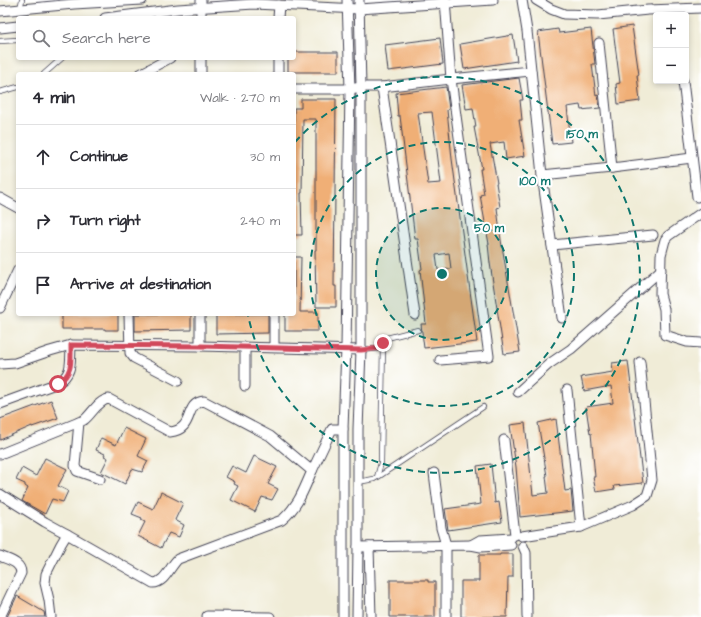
<!DOCTYPE html>
<meta charset="utf-8">
<style>
body{margin:0;font-family:"Architects Daughter",sans-serif;background:#f7f7f7;color:#2b2b33}
.controls{position:absolute;right:12px;top:12px;display:grid;overflow:hidden;border-radius:4px;box-shadow:0 2px 6px #0003}
.controls button{width:36px;height:36px;display:grid;place-items:center;padding:0;border:0;border-bottom:1px solid #e1e1e2;background:#fff;color:#2b2b33;font:20px sans-serif}
.stop{position:absolute;width:12px;height:12px;margin:-9px;border:3px solid #d1495b;border-radius:50%;background:#fff}
.stop.end{background:#d1495b;border-color:#fff;box-shadow:0 1px 4px #0008}
.list{margin:0;padding:0;list-style:none}
h2{display:flex;justify-content:space-between;align-items:center;height:52px;margin:0;padding:0 16px;font-size:17px}
h2 small{font-size:13px;font-weight:400;color:#7c7c81}
.list li{display:grid;grid-template-columns:26px 1fr auto;gap:12px;align-items:center;box-sizing:border-box;height:64px;padding:0 16px;border-top:1px solid #e1e1e2}
.list b{display:block;font-size:15px;white-space:nowrap}
.list em{font-size:13px;font-style:normal;color:#7c7c81}
.icon{flex:none;width:22px;height:22px;fill:none;stroke:currentColor;stroke-width:2;stroke-linecap:round;stroke-linejoin:round}
.map{position:relative;flex:none;width:701px;height:617px;overflow:hidden}
.search{position:absolute;background:#fff;box-shadow:0 2px 6px #0003;left:16px;top:16px;width:280px;height:44px;display:flex;align-items:center;gap:10px;box-sizing:border-box;padding:0 14px;border-radius:4px;color:#7c7c81;font-size:15px}
.panel{position:absolute;background:#fff;box-shadow:0 2px 6px #0003;left:16px;top:72px;width:280px;height:244px;border-radius:4px}
.map>svg:first-child{display:block}
</style>
<div class="map">
<svg width="701" height="617" viewBox="0 0 701 617">
<rect width="100%" height="100%" fill="#fff"/>
<filter id="ink" filterUnits="userSpaceOnUse"><feTurbulence type="fractalNoise" baseFrequency=".025" numOctaves="2"/><feDisplacementMap in="SourceGraphic" scale="8" xChannelSelector="R" yChannelSelector="G"/><feConvolveMatrix kernelMatrix="1 2 1 2 8 2 1 2 1" color-interpolation-filters="sRGB"/></filter>
<filter id="wash" filterUnits="userSpaceOnUse"><feTurbulence type="fractalNoise" baseFrequency=".012" numOctaves="4" result="noise"/><feDisplacementMap in="SourceGraphic" scale="16" xChannelSelector="R" yChannelSelector="G"/><feGaussianBlur stdDeviation="0.9" result="paint"/><feColorMatrix in="noise" values="0 0 0 0 0 0 0 0 0 0 0 0 0 0 0 0 0 1.4 0 .05"/><feComposite in="paint" operator="in"/></filter>
<g filter="url(#wash)">
<rect width="100%" height="100%" fill="#f0ecd7"/>
<g id="blocks">
<!-- building -->
<g fill="#f0af76" fill-rule="evenodd">
<path d="M632,26L639,75H637L640,101L618,104L616,84L620,83L613,29Z"/>
<path d="M558,29L559,33L591,29L595,64H592L596,96L598,95L600,108L581,110L580,105L567,107L571,142L552,144L538,32Z"/>
<path d="M513,35L517,61L464,69L460,44Z"/>
<path d="M440,38L443,64L388,71L385,45Z"/>
<path d="M294,52H338V72H288V58H294Z"/>
<path d="M519,78L523,100H520L522,120H519L525,156L506,159L504,142L490,144L497,183H496L500,207L497,208L501,240L520,352L504,354L490,263L488,244H489L480,195L484,194L480,169H482L474,127H476L473,108L466,109L462,85Z"/>
<path d="M446,87L449,109L447,110L452,159L477,342L424,348L421,324H426L420,270L422,269L418,239H415L400,116H398L396,93ZM432,112L441,183L428,184L418,113ZM449,253L451,269L438,270L436,255Z"/>
<path d="M301,99H336L334,286H336V307H316L315,250H316V119H303L302,193H301L302,235H294V108H301Z"/>
<path d="M294,257H301L300,312H318V331H285V314H294Z"/>
<path d="M62,314H118V330H105V329H62Z"/>
<path d="M135,314H191V330L135,331Z"/>
<path d="M216,314H268V333L216,334Z"/>
<path d="M628,361L643,483L614,486L615,489L596,492L593,477H595L591,433L590,434L586,407L613,403L611,386L584,391L581,377L613,372L612,363Z"/>
<path d="M51,400L58,418L32,427V426L0,440V419Z"/>
<path d="M556,419L565,491L571,490L573,511L520,517L516,467L510,425L525,423L533,495L548,493L546,476H547L538,423Z"/>
<path d="M124,428L146,439L138,456L148,461L142,472L132,469L125,484L101,472L108,458L104,456L105,454L96,450L101,438L116,445Z"/>
<path d="M254,456L277,467L268,484L278,489L272,500L262,497L255,512L231,500L238,486L234,484L235,482L226,477L232,466L246,473Z"/>
<path d="M45,458L67,469L58,486L68,491L63,502L52,499L45,514L22,501L28,488L25,486V484L16,480L22,468L36,476Z"/>
<path d="M491,464L495,503L499,502L502,522L448,530L445,509L481,504L477,466Z"/>
<path d="M161,492L183,503L175,520L184,525L179,537L169,533L161,548L138,536L145,522L141,520L142,518L132,514L138,502L153,509Z"/>
<path d="M500,554H513V577H508L507,617H461V581H479V555H500Z"/>
<path d="M390,580H428V582H435V617H390Z"/>
<path d="M17,596L44,612L45,617H7Z"/>
</g>
</g>
</g>
<g filter="url(#ink)">
<use href="#blocks" fill-opacity="0" stroke="#414052" stroke-width="1"/>
<g fill="none" stroke-linecap="round" stroke-linejoin="round">
<defs>
<g id="lane">
<path d="M20,9L22,0"/>
<path d="M0,41L18,40"/>
<path d="M44,74L62,58"/>
<path d="M0,92L18,87"/>
<path d="M361,350L382,348"/>
<path d="M378,477L483,407"/>
<path d="M358,482L374,479L377,477L381,463L383,343L387,338L418,330"/>
</g>
<g id="street">
<path d="M201,0V18"/>
<path d="M522,0L527,31L542,175L562,318"/>
<path d="M536,0L551,9L564,14L598,15L648,10L701,8"/>
<path d="M0,11L74,4L142,0"/>
<path d="M105,18L178,9L254,4L359,9L493,0"/>
<path d="M278,18L279,5"/>
<path d="M0,28L18,26"/>
<path d="M599,43L612,168"/>
<path d="M140,74L170,58"/>
<path d="M201,74V58"/>
<path d="M278,74V58"/>
<path d="M683,81L697,197"/>
<path d="M382,87L415,315"/>
<path d="M294,89H350L361,87H382L451,79L531,71"/>
<path d="M542,175L612,168L692,158"/>
<path d="M0,198L18,208"/>
<path d="M701,213L668,236L665,240L661,255L660,294L664,309L665,335L687,342L701,343"/>
<path d="M552,245L653,235"/>
<path d="M0,308L18,270"/>
<path d="M129,314L130,353L134,358L178,381"/>
<path d="M200,346V314"/>
<path d="M245,347V386"/>
<path d="M274,347V314"/>
<path d="M440,360L489,356L451,79L445,0"/>
<path d="M0,364L15,363L50,351L71,345L200,346L361,350"/>
<path d="M567,390L581,527"/>
<path d="M518,392L549,364L571,349L661,270"/>
<path d="M0,404L58,383C73,373 70,363 71,345"/>
<path d="M79,422L75,466L77,471L100,479"/>
<path d="M504,440L515,535"/>
<path d="M0,454L84,420C92,414 98,400 109,399L170,432C196,429 183,403 204,401L270,436L312,471C303,491 299,505 282,520L178,559C170,566 165,583 153,583L67,534L61,544L46,574L45,583L49,600L51,617"/>
<path d="M312,471L332,429H343"/>
<path d="M434,473L441,528L446,545V617"/>
<path d="M0,494L45,522L67,534"/>
<path d="M522,536L581,527L633,505L647,496L652,480L640,362"/>
<path d="M471,545L480,540L511,538"/>
<path d="M523,546L526,553L527,617"/>
<path d="M358,547L471,545L481,547L511,545"/>
<path d="M369,547L371,617"/>
<path d="M0,556C8,560 21,562 21,573L0,617"/>
<path d="M207,616L270,617"/>
<path d="M343,617V429L346,348L350,89L347,0"/>
<path d="M357,617L358,547V429L361,350V87L359,0"/>
</g>
</defs>
<!-- lane casing -->
<use href="#lane" stroke="#414052" stroke-width="6"/>
<!-- street casing -->
<use href="#street" stroke="#414052" stroke-width="11"/>
<!-- lane -->
<use href="#lane" stroke="#fff" stroke-width="4.5"/>
<!-- street -->
<use href="#street" stroke="#fff" stroke-width="9"/>
</g>
</g>
<g fill="none" stroke-linecap="round" stroke-linejoin="round" filter="url(#ink)">
<!-- route -->
<path stroke="#d1495b" stroke-width="5" d="M58,384C73,372 71,363 71,345L200,346L361,350L382,348L383,343"/>
</g>
<!-- distance rings -->
<circle cx="442" cy="274" r="66" fill="#0f766e" fill-opacity=".12"/>
<g fill="none" stroke="#0f766e" stroke-width="2" stroke-dasharray="7 5">
<circle cx="442" cy="274" r="66"/>
<circle cx="442" cy="274" r="132"/>
<path d="M295 142A198 198 0 1 1 248 315"/>
</g>
<circle cx="442" cy="274" r="6" fill="#0f766e" stroke="#fff" stroke-width="2"/>
<g font-size="12" text-anchor="middle" font-weight="bold" fill="#0f766e" stroke="#fff" stroke-width="4" stroke-linejoin="round" paint-order="stroke">
<text x="582" y="138">150 m</text>
<text x="535" y="185">100 m</text>
<text x="489" y="232">50 m</text>
</g>
</svg>
<div class="controls">
<button>+</button>
<button>−</button>
</div>
<div class="stop" style="left:58px;top:384px"></div>
<div class="stop end" style="left:383px;top:343px"></div>
<div class="search"><svg class="icon" aria-label="search" viewBox="0 0 24 24"><circle cx="10" cy="10" r="6"/><path d="M15 15l6 6"/></svg>Search here</div>
<section class="panel">
<h2>4 min<small>Walk · 270 m</small></h2>
<ul class="list">
<li><svg class="icon" aria-label="ahead" viewBox="0 0 24 24"><path d="M12 20V5M6 11l6-6 6 6"/></svg><div><b>Continue</b></div><em>30 m</em></li>
<li><svg class="icon" aria-label="right" viewBox="0 0 24 24"><path d="M7 20v-9h11M14 6l5 5-5 5"/></svg><div><b>Turn right</b></div><em>240 m</em></li>
<li><svg class="icon" aria-label="arrive" viewBox="0 0 24 24"><path d="M6 21V4h12l-3 4 3 4H6"/></svg><div><b>Arrive at destination</b></div></li>
</ul>
</section>
</div>
